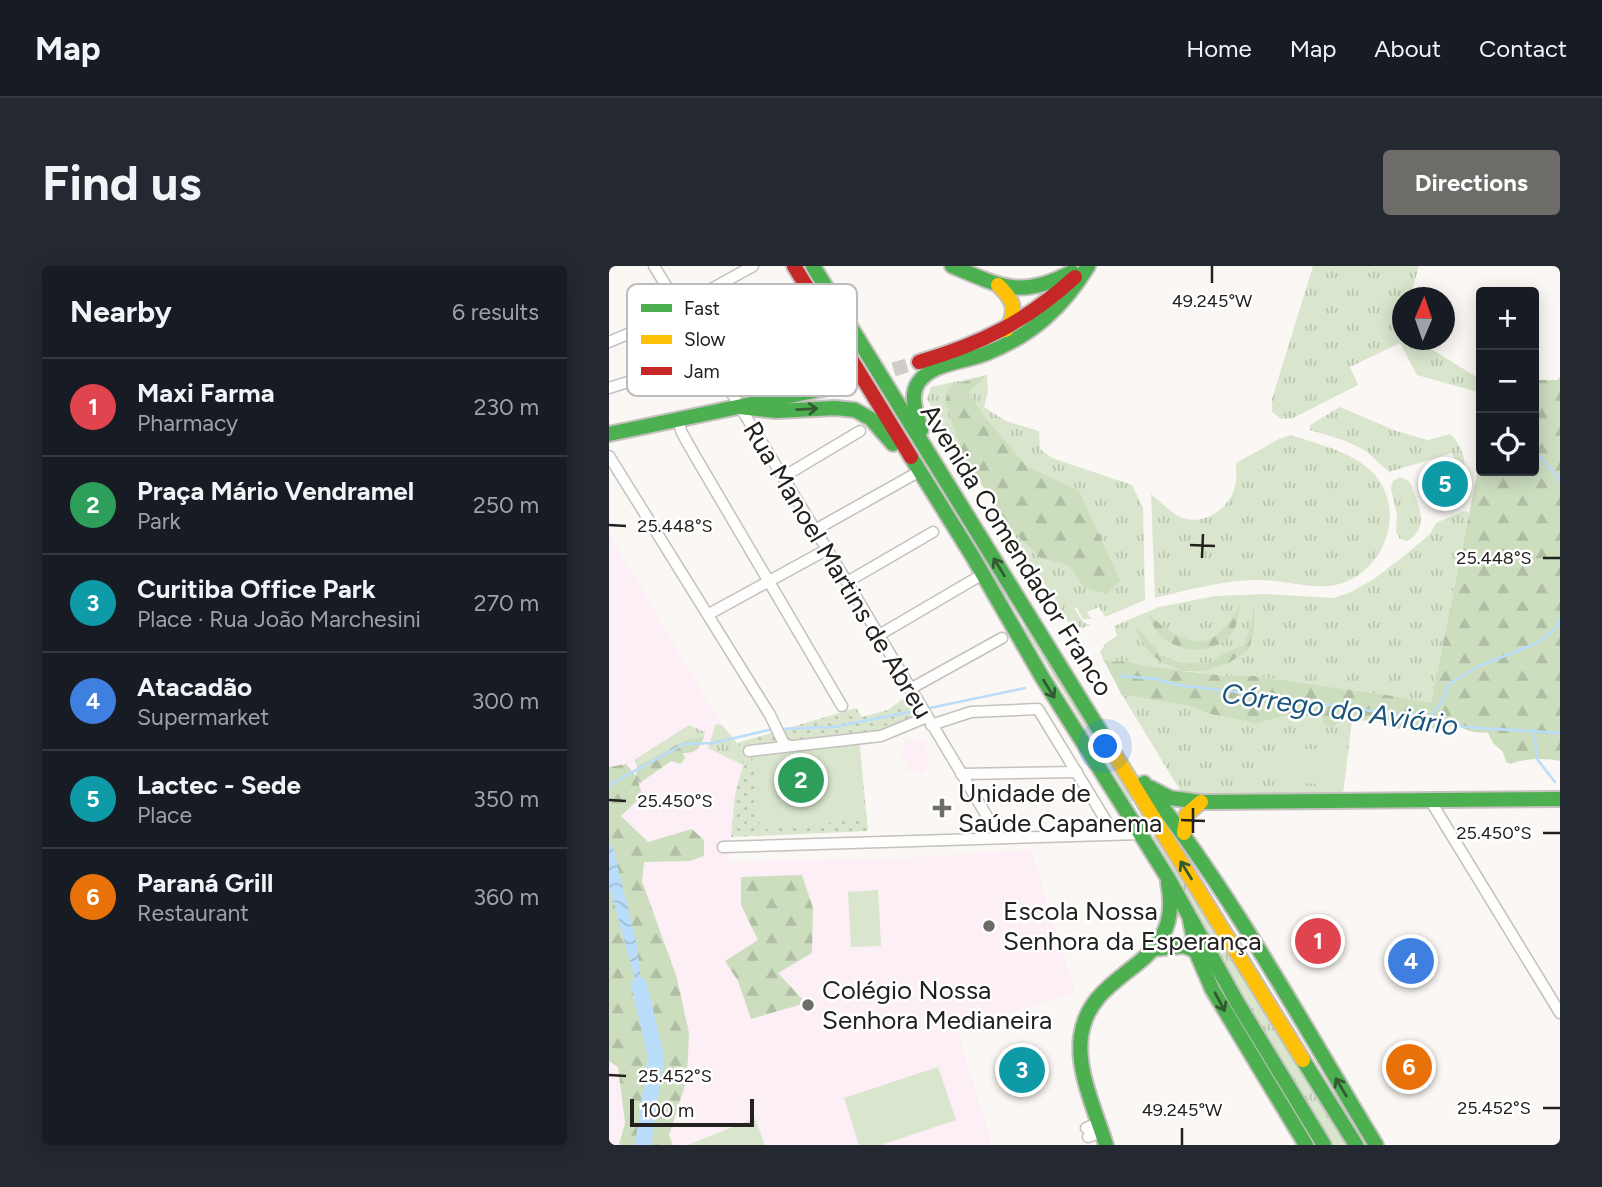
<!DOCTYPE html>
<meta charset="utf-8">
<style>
body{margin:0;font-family:Figtree,sans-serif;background:#242831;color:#f1f3f6}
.controls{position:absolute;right:21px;top:21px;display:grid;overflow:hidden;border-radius:7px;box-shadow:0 4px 18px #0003}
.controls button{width:63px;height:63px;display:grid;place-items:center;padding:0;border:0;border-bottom:2px solid #363941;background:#171b24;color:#f1f3f6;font:35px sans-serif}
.compass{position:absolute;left:783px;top:21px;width:63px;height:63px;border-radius:50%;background:#171b24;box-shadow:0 4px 18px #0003;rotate:2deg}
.scale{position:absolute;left:21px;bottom:18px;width:124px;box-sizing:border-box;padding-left:7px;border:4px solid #23211e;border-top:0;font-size:19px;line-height:24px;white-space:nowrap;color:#23211e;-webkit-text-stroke:5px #fff;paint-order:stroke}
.you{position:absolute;left:497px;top:481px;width:24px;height:24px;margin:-18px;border:5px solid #fff;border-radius:50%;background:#1a73e8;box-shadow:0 0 0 10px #1a73e833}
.badge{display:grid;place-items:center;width:46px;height:46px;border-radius:50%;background:#6e6c69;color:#fff;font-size:23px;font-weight:700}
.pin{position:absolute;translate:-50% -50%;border:4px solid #fff;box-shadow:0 2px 7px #0006}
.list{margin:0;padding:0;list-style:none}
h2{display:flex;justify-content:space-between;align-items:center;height:91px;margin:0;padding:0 28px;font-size:30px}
h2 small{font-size:23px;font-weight:400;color:#9ea1a6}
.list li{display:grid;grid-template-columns:46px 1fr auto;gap:21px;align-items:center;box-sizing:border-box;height:98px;padding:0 28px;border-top:2px solid #363941}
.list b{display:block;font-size:26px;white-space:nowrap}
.list p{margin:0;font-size:23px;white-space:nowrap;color:#9ea1a6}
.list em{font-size:23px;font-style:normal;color:#9ea1a6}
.icon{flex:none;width:38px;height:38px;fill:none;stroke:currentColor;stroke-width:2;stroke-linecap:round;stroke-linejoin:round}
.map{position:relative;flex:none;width:951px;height:879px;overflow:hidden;border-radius:7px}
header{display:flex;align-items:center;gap:42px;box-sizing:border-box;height:98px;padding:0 35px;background:#171b24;border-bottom:2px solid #363941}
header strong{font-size:33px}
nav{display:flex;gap:38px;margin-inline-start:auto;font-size:24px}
.intro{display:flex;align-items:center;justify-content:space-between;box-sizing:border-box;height:168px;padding:0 42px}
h1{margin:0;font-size:49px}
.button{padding:18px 32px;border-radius:7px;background:#6e6c69;color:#fff;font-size:24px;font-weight:700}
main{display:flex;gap:42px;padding:0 42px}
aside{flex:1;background:#171b24;border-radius:7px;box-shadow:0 4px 18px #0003}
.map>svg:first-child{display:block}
</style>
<header>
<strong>Map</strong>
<nav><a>Home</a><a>Map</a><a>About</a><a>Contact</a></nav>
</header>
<div class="intro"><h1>Find us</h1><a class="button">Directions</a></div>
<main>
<aside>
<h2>Nearby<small>6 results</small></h2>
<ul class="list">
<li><span class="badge" style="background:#e0444e">1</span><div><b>Maxi Farma</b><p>Pharmacy</p></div><em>230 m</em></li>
<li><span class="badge" style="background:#2e9e5b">2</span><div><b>Praça Mário Vendramel</b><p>Park</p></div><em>250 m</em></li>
<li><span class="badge" style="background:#0f9aa8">3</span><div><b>Curitiba Office Park</b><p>Place · Rua João Marchesini</p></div><em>270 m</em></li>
<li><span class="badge" style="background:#3f7fe0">4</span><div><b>Atacadão</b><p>Supermarket</p></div><em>300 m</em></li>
<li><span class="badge" style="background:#0f9aa8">5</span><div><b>Lactec - Sede</b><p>Place</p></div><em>350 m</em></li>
<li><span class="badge" style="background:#e8710a">6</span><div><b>Paraná Grill</b><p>Restaurant</p></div><em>360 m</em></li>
</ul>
</aside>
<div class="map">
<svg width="951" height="879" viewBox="0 0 951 879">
<defs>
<pattern id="grass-tufts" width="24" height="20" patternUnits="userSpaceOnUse" patternTransform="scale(1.75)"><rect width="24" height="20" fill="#d9e6cd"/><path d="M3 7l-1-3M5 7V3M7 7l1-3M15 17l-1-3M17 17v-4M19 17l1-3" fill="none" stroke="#bac5b0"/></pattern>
<pattern id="forest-firs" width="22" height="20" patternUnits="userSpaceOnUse" patternTransform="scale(1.75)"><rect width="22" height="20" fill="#cddebf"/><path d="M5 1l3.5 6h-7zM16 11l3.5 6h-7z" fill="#b0bea4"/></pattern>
<pattern id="park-dots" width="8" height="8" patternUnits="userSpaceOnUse" patternTransform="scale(1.75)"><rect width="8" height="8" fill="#d9e6cd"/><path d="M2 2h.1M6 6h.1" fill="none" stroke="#bac5b0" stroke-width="1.8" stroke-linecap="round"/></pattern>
<pattern id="water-waves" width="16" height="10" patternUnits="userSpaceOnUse" patternTransform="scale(1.75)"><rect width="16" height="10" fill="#baddfb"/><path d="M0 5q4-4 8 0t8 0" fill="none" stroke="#a0bdd7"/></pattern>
</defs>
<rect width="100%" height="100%" fill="#faf7f4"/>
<!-- education -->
<g fill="#fceff6">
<path d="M0,268L113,459L137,488L126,529L120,596L294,592L422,584L466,727L348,763L383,879H64L60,869L78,813L0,601Z"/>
<path d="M296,472L317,476L315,486L320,487L316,507L297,504L299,493L293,491Z"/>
<path d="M0,675L16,857L10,879H0Z"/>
</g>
<!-- grass -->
<g fill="url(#grass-tufts)">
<path d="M704,0H810L801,31L794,32L792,64L794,74H807L871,113L872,127L808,109L791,77L741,101L749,119L684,152L672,153L663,146V133Z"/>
<path d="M378,109L379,126L375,141L397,155L430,165L431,183L443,192L523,219L534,242L536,334L496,351L490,341L478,346L482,353H474L468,342H465L475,357L482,359L473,362L460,357L453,349L448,336L421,297L374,213L343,176L318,133L322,121Z"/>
<path d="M731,141L787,165L819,174L841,168C851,176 856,191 856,203L851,205L843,187L780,206L757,185L737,175L701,164V159Z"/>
<path d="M682,169C720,182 772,191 780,239C786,276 759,316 720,320C696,322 670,313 645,314C612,315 578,324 546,332L542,228C551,235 563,249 574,252C596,260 622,241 626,220C628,213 627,205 627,197L670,173Z"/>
<path d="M791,211L800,215C808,235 823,262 798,275L791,273L787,266L788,249L782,222L784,215Z"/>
<path d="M855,245L860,246L822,438L772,428L646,410H618L531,399L516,394L509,396L494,393L491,386L497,377L508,370L505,360L550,341L606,330L658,328L724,332L742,326L765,313L795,290L821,268L827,257Z"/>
<path d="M420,359L528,533L522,536L415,362Z"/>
<path d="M513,429L581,440L597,447L648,458L692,444L709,448L713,455L729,459L743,454L734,528L655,531L574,529Z"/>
<path d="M107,458L113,459L137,488L134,499L99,482Z"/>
<path d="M80,459L96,466L95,470L77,474L28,500L25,494Z"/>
<path d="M550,567L739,879H723L639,741L543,572Z"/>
</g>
<!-- forest -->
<g fill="url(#forest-firs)">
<path d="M378,109L360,126L375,150L417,200L470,225L511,314L498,328L475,322L461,300L430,291L403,264L355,192L336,136L340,120Z"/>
<path d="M951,111V495C938,492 914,492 902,498L897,496L894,486L884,477L879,467L864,466L847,459L829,463L798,460L789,463L767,455L744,454L718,461L709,448L692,444L648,458L597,447L581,440L513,429L494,393L509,396L516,394L531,399L571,404C541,391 539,389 525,359L553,390L572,397L599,398L617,386L635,379L641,362L645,340V363L640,384L619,397L596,405H574L618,410H646L772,428L822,437L872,188V205H925V114H948Z"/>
<path d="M632,336C630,344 629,356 625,363C609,392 564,389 546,363C543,358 541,352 539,348C580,384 605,389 632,336Z"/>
<path d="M95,470C91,482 88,487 74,487L76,492L72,498L62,495L31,517L29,514L33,530L12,550L39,576L83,563L95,574V590L81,595L35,596L33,615L68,712L80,767L78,813L60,869L64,879H10L16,857L9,801L0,795V501L17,498L27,510L28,500L77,474Z"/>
<path d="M193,609L204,642L203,687L169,707L197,737L142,753L129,715L116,695L149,674L132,639V611Z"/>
</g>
<!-- park -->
<path fill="url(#park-dots)" d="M295,432L308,452L250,471L259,565L122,571L126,529L137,488L128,477L247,442L253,451L279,444Z"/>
<!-- pitch -->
<g fill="#d9e6cd">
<path d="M249,476L257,553L151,564L143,487Z"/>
<path d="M673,483H729L730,517L674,518Z"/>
<path d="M269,624L272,680L242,681L239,626Z"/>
<path d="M329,801L347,854L272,879H250L235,832Z"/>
<path d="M146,852L156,879H79Z"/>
</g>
<!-- water -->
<path fill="url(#water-waves)" d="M0,575L5,585L28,679L35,745L0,620Z"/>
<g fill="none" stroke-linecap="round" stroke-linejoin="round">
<!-- stream -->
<g stroke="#baddfb" stroke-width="2.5">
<path d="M925,184L947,209L951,216"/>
<path d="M512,410L547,413L568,419L628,426L664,434L725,439L763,445L814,449L831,457H843L855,461L951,467"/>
<path d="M316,443L416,422"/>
<path d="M821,450L832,438L840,418L870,400L928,377L947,362L951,352"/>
<path d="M171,463L225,461L310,444"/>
<path d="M925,464L928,493L946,516"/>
<path d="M0,519L75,478L104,477L164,463"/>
</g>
<!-- river -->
<path stroke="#baddfb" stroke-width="16" d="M30,719L47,791L34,879"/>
<!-- secondary-tunnel -->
<path stroke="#cfccc9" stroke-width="14" stroke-dasharray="14 7" stroke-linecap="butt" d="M224,121L310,96"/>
<defs>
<g id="street">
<path d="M45,0L238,316L391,572"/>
<path d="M0,76L28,64L144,0"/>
<path d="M102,94L197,20"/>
<path d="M0,122L47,107L28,64"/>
<path d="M69,154L73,167L86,190L233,440"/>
<path d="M0,190L161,449L175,478L181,480"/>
<path d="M174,211L251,165"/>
<path d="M206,264L311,205"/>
<path d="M238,316L324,266"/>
<path d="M100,348L217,284"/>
<path d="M270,369L374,308"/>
<path d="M301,423L393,372"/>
<path d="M322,459L362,446L429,443L505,568"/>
<path d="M140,485L272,470L318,451"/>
<path d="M352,508L468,506"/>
<path d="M821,534L951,747"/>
<path d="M114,581L531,568"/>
<path d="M477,862L491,856"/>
<path d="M479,871L493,866"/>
</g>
<g id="fast">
<path d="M204,0L496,473"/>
<path d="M343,0C393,21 412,33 463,6"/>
<path d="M130,141L167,145L226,142L246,144L262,153L284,178"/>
<path d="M312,164C308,149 300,131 309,117C323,96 357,96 378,87C423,69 454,41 479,0"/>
<path d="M0,168L224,121"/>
<path d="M302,191L364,291L433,411L559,612L628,736L715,879"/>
<path d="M535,517C624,629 693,757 767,879"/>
<path d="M542,522L561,532L592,536L951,533"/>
<path d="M581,654L588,688L603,723L697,879"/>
<path d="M544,683L575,680L590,686"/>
<path d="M694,794L747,879"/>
<path d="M497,879C487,846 467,805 472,770C482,698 577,705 559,617"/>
</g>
<g id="slow">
<path d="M389,19C405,34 409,45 397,64"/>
<path d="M496,473L694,794"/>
<path d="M575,567L578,548L592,536"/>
</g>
<g id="jam">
<path d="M185,0L302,191"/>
<path d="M310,96C372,78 418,55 466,11"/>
</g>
</defs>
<!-- street casing -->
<use href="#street" stroke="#c4c1be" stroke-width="13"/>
<!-- fast casing -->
<use href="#fast" stroke="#c4c1be" stroke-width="18"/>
<!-- slow casing -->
<use href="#slow" stroke="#c4c1be" stroke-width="18"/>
<!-- jam casing -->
<use href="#jam" stroke="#c4c1be" stroke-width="18"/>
<!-- street -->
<use href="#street" stroke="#fefefd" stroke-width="10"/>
<!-- fast -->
<use href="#fast" stroke="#4caf50" stroke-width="14"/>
<!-- slow -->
<use href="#slow" stroke="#ffc107" stroke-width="14"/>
<!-- jam -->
<use href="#jam" stroke="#c62828" stroke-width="14"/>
</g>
<!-- one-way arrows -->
<defs><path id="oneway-shaft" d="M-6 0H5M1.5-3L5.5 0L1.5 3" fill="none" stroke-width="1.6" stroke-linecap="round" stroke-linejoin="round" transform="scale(1.75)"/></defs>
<g stroke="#335a32">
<use href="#oneway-shaft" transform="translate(198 143) rotate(-3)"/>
<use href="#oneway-shaft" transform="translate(390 301) rotate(-122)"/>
<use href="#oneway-shaft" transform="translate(440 423) rotate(58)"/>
<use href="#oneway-shaft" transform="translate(577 604) rotate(-122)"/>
<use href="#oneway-shaft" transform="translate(611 736) rotate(62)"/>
<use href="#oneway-shaft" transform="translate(732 821) rotate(-121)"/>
</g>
<!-- ticks -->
<path fill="none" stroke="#23211e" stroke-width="2.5" d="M603,17V0M0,259L17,260M581,279L606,280M593,292L594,268M934,292H951M0,534L17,535M572,554L596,555M584,567V542M934,567H951M0,809L17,810M934,842H951M573,879V862"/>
<!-- markers -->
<g fill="#6e6c69" stroke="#fff" stroke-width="2.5">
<path d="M329.5 531.5h7v7h7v7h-7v7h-7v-7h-7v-7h7z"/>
<circle cx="380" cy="660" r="7"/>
<circle cx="199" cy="739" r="7"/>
</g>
<g text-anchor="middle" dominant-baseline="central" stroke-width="5" stroke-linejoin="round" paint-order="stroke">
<!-- street labels -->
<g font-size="26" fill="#23211e" stroke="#fff">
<text transform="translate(408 284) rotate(58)">Avenida Comendador Franco</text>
<text transform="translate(229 304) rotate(59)">Rua Manoel Martins de Abreu</text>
</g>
<!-- poi labels -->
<g font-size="26" fill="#23211e" stroke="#fff" text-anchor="start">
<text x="349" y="527">Unidade de<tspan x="349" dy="30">Saúde Capanema</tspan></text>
<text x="394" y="645">Escola Nossa<tspan x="394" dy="30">Senhora da Esperança</tspan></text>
<text x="213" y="724">Colégio Nossa<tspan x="213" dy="30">Senhora Medianeira</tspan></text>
</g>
<!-- water labels -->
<g font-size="28" font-style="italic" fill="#1b547d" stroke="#fff">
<text transform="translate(731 443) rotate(8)">Córrego do Aviário</text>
</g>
</g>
<!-- legend -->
<rect x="18" y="18" width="230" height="112" rx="10" fill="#fff" stroke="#bdbcbc" stroke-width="2"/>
<rect x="32" y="38" width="31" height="8" fill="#4caf50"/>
<rect x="32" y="69" width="31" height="9" fill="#ffc107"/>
<rect x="32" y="101" width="31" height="8" fill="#c62828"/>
<g font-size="19" fill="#23211e">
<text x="75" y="49">Fast</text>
<text x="75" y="80">Slow</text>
<text x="75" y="112">Jam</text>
</g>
<g font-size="18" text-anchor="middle" fill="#23211e" stroke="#fff" stroke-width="5" stroke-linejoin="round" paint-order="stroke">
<text x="603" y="41">49.245°W</text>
<text x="66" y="266">25.448°S</text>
<text x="885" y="298">25.448°S</text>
<text x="66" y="541">25.450°S</text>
<text x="885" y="573">25.450°S</text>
<text x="66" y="816">25.452°S</text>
<text x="885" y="848">25.452°S</text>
<text x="573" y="850">49.245°W</text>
</g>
</svg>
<div class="controls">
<button>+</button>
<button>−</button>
<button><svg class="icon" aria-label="locate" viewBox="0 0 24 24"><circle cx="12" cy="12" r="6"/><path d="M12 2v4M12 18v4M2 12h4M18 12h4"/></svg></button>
</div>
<svg class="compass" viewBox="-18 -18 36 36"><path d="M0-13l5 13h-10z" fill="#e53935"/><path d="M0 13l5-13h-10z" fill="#9ea1a6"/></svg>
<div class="scale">100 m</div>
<div class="you"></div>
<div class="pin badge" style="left:709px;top:675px;background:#e0444e">1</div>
<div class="pin badge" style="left:192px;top:514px;background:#2e9e5b">2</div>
<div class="pin badge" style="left:413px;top:804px;background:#0f9aa8">3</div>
<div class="pin badge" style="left:802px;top:695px;background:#3f7fe0">4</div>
<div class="pin badge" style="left:836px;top:218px;background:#0f9aa8">5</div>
<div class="pin badge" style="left:800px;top:801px;background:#e8710a">6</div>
</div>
</main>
